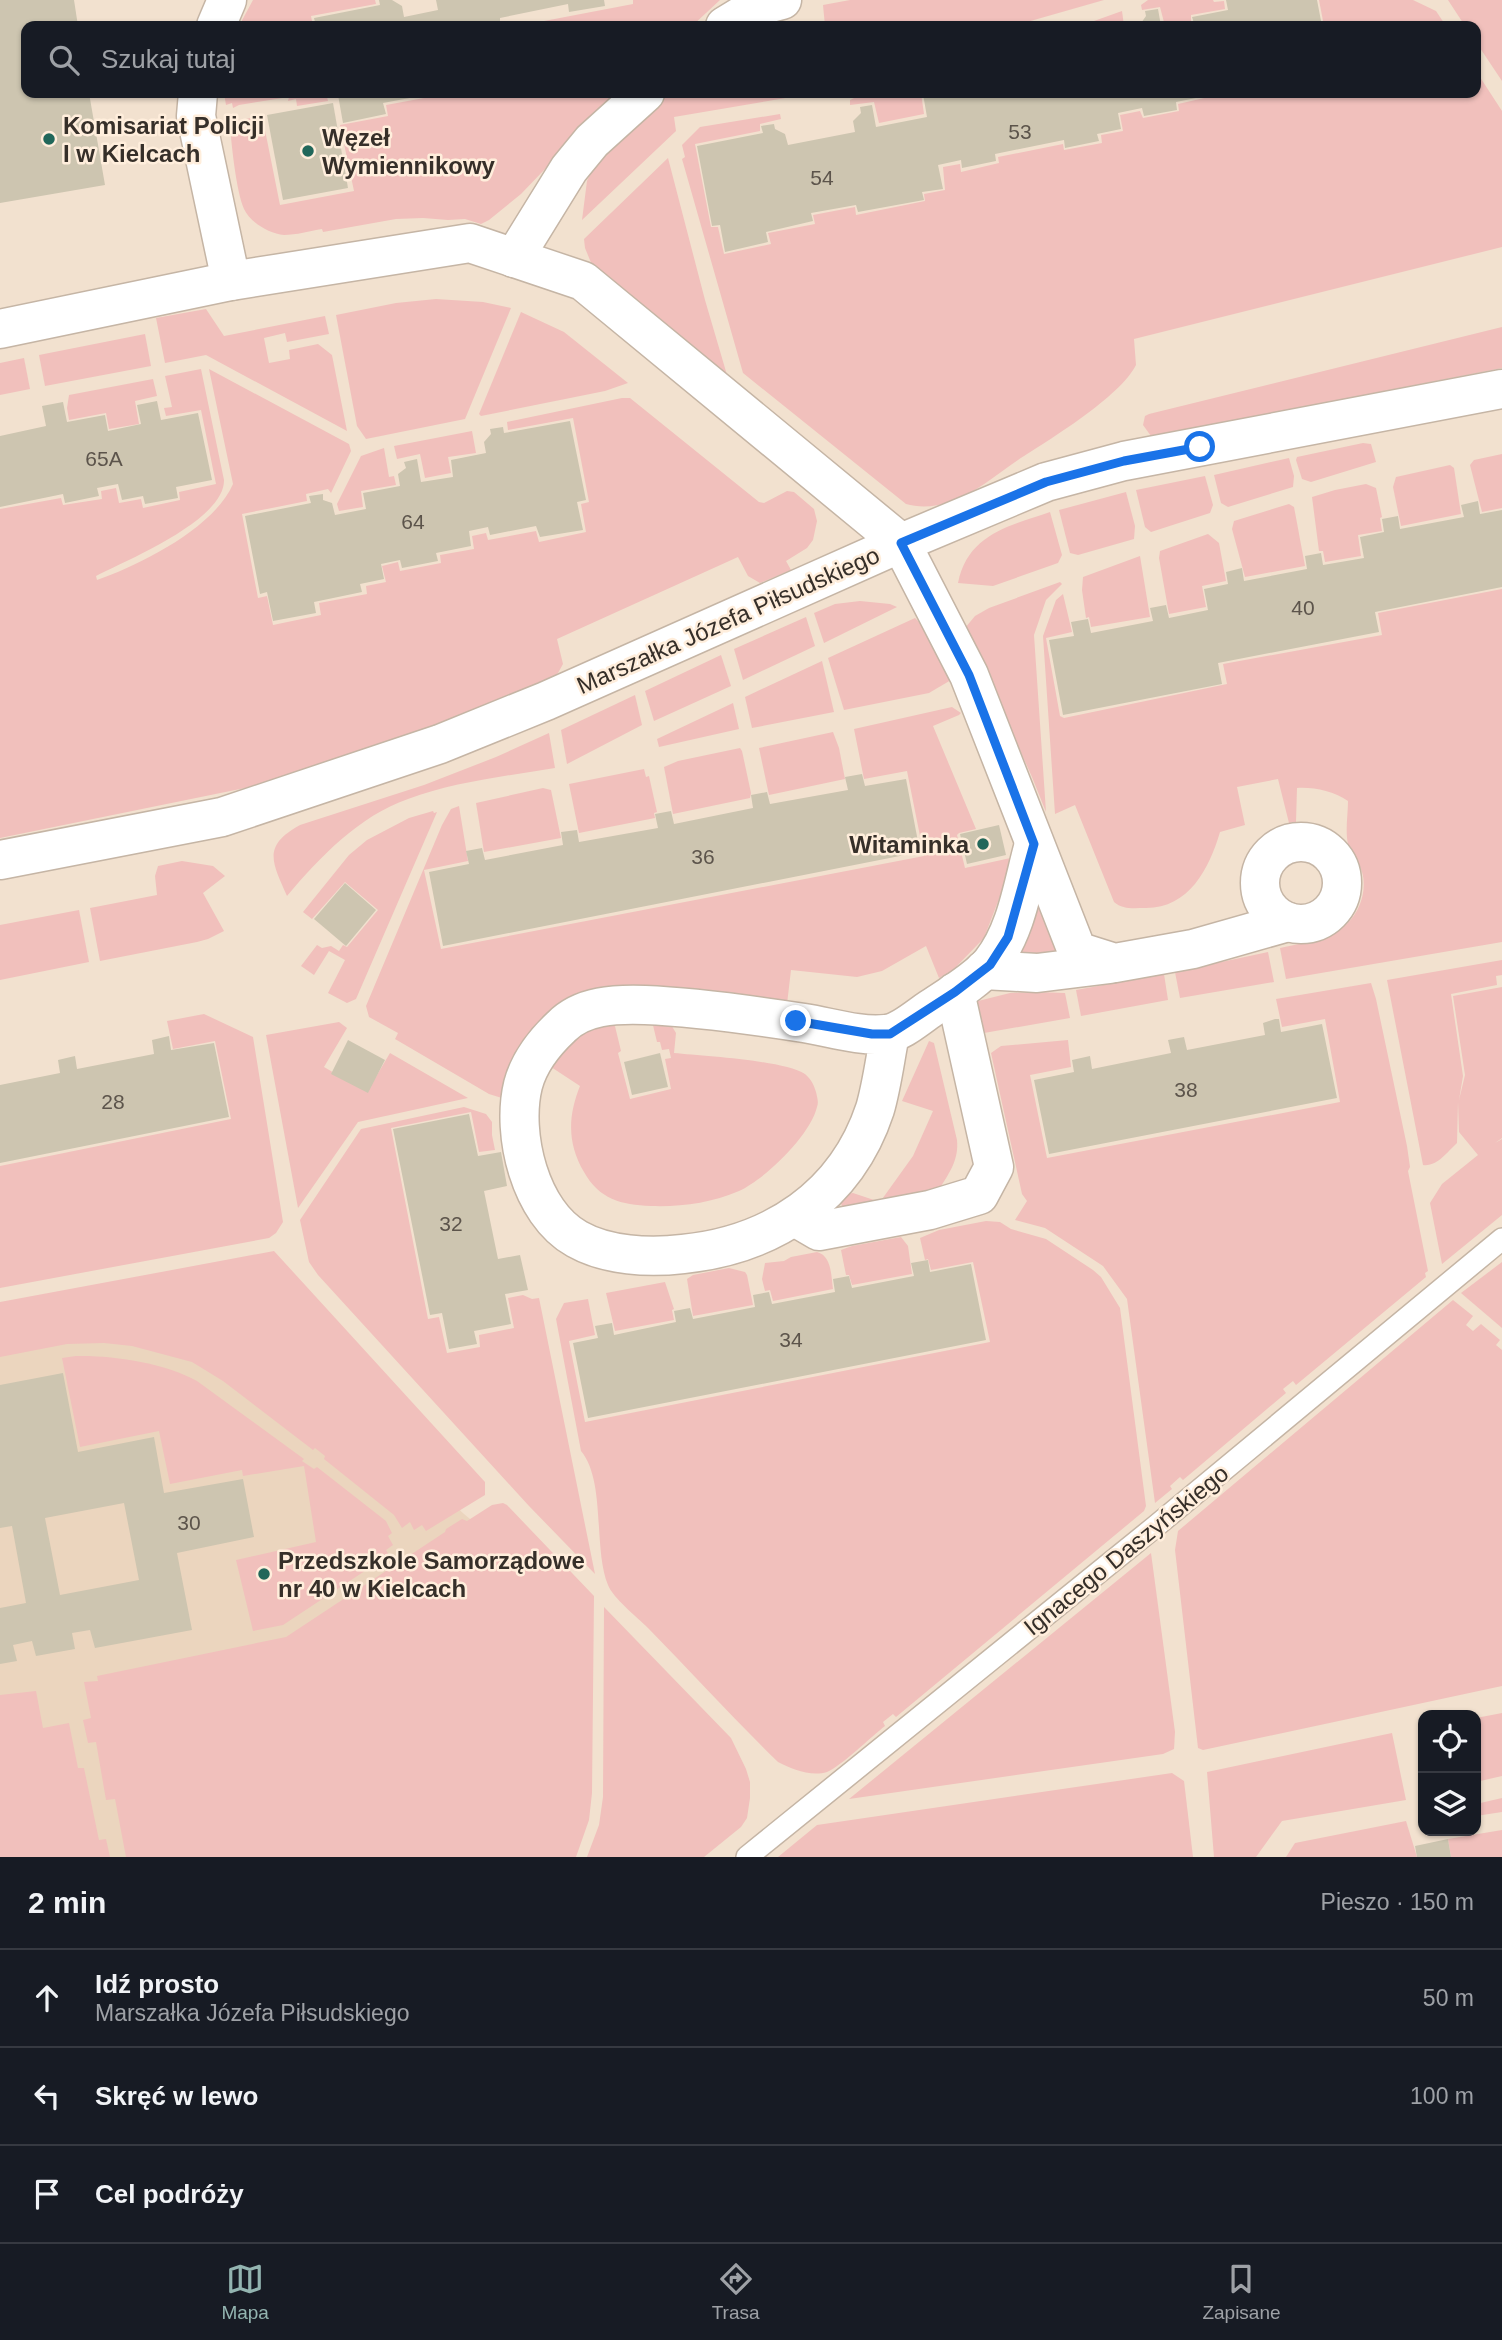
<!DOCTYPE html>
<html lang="pl">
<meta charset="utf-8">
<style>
body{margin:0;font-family:Helvetica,sans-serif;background:#242831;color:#f1f3f6}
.controls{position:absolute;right:21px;bottom:21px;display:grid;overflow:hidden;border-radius:14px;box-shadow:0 2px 5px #0004}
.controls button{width:63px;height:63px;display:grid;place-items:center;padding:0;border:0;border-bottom:2px solid #363941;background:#171b24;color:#f1f3f6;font:35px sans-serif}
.stop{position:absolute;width:21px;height:21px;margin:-16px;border:5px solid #1a73e8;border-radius:50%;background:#fff}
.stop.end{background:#1a73e8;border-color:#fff;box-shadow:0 2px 7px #0008}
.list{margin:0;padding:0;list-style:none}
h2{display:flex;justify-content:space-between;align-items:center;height:91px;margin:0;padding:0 28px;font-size:30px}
h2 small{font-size:23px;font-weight:400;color:#9ea1a6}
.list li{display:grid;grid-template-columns:46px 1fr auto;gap:21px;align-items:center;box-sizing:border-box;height:98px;padding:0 28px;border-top:2px solid #363941}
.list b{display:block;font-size:26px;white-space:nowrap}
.list p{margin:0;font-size:23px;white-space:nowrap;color:#9ea1a6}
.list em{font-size:23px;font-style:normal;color:#9ea1a6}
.icon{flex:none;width:38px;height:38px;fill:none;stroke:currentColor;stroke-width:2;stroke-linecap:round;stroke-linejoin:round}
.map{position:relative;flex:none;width:1502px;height:1857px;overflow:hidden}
.search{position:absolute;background:#171b24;box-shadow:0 2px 5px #0004;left:21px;right:21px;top:21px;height:77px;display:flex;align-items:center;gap:18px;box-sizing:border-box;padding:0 24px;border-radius:14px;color:#9ea1a6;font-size:26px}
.sheet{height:385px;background:#171b24}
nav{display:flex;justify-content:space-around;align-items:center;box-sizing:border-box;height:98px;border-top:2px solid #363941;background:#171b24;font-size:19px;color:#9ea1a6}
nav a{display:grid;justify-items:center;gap:4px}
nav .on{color:#93b4b0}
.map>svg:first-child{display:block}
</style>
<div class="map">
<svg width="1502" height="1857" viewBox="0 0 1502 1857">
<rect width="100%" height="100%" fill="#f2e1cf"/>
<!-- built -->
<path fill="#ebd5be" d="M232,1293L343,1402L464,1514L521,1561L559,1857H0V1339Z"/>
<!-- green -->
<g fill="#f1c0bc">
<path d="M253,0H375L376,4L311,16L313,26H239Z"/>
<path d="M633,0H720L692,26H518L633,4Z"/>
<path d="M850,0H1104L1027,22L1026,26H825L823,5Z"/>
<path d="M1148,0H1213L1214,2L1224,1L1225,9L1191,15V23L1165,26L1160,7L1142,10L1141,5Z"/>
<path d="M1319,0H1413L1436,11L1446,26H1324Z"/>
<path d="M1448,0H1502V81L1476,42V26H1465Z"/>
<path d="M1122,11L1124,26H1080Z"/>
<path d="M1476,71L1502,111V247L1134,339L1136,365C1120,397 1049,440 1018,460C996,475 974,494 949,502C936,507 919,508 906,504L743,373L682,159L685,157L682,145L700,127L780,114L781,119L760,124V131L695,144L711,227H718L724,254L771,244L768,233L815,224L813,215L855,207L856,215L925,201L924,194L945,190L943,167L960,164L961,172L999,163L998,157L1063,144L1064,150L1102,143L1101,135L1123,131L1120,115L1140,111L1143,118L1179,111L1178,104L1213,96V93H1280L1281,96L1298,93H1476Z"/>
<path d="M224,93H326L328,101L297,106L296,99L288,101L289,97L239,105L233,108L232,103L226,105Z"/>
<path d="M435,93H618L521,194L489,220L481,224L465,219L448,220L423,218L396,219L323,232L322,229C310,231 296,235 284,235C269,234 250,222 244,209C236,190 231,142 230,123L262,115L280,205L354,191L340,125L388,116L386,105L435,96Z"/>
<path d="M673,93H815L674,117L676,131L582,220L587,181L593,167L660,94L664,98Z"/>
<path d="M864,93H921L924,114L879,123L874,102L850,105V100Z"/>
<path d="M668,158L705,300L727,375L592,265L585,248L584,239Z"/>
<path d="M436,299L483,302L511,308L465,419L366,439L357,426L336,315L396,303Z"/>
<path d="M206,309L224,336L325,316L329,334L287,342L285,333L264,338L269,363L290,359L289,350L318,344L332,355L347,431L206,355L165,363L156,318Z"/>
<path d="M521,312L564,332L628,383L605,391L481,416L479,414Z"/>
<path d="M1502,327V368L1156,436H1151L1143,425L1145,416L1149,414Z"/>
<path d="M145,334L151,366L45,386L39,355Z"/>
<path d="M24,358L30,389L0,395V363Z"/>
<path d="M201,369L224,480C225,520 127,560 96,576L97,580C140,565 214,528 233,484L209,369L349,444L351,451L331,493L328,489L306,494L307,501L242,514L258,598L267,596L273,625L321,615L319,603L367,594L366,586L386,582L382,566L398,562L400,571L441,563L440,555L474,549L472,536L486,533L488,540L536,531L539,542L586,532L581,504L589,502L573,418L508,430L507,422L622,398H630L759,502L764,503L787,491L794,492L814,509L817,521L813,540L807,548L786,561L791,570L760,583L748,576L738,557L557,639L563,664L558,673L549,680L436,728L264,784L0,838V509L61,498L63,505L102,499L101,491L116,488L119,503L141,499L143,508L180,500L179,492L216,484L201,410L166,416L164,408L172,407L165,376Z"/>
<path d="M153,379L157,396L135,401L139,424L109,429L106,413L69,420L67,408L69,395Z"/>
<path d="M472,431L476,453L448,457L451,473L425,478L420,454L397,459L394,446Z"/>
<path d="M1363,443L1371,444L1376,462L1311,482L1302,479L1296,460L1297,457Z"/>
<path d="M384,448L389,477L394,476L396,485L361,491L363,507L339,511L337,504L361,456Z"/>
<path d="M1502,454V508L1482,512L1470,465L1474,460Z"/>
<path d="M1289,458L1294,476L1293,487L1228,507L1221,503L1214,475Z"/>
<path d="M1450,465L1454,468L1461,514L1401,526L1393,487L1396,477Z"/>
<path d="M1205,476L1213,505L1210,513L1151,532L1145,527L1136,490Z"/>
<path d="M1366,484L1376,488L1382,517L1380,518L1382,531L1358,535L1361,556L1325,562L1323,551H1319L1312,497L1335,490Z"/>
<path d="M1126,492L1135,526L1134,539L1078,555L1070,553L1059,510Z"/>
<path d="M1289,504L1294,507L1305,566L1245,577L1232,529L1234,521Z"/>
<path d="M1050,512L1062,555L1058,563L993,586L958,583C968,534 1009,526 1050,512Z"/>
<path d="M1208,534L1219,543L1226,581L1202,586L1206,607L1169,614L1159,558L1160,551Z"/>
<path d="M1140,556L1150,617L1091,627L1089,617L1086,618L1082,590L1083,577Z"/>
<path d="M1060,582L1062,584L1046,600L1034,635L1046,812L1032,777L965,628L975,616L989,608Z"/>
<path d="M1502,589V942L1286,979L1280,948C1311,941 1347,938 1360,904C1364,894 1365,882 1362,872C1359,862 1350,853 1348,844C1345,831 1348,814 1348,801C1333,791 1314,787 1297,788L1296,822L1289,823L1278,779L1237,787L1245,825L1220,832C1209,869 1189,908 1146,908C1134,908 1123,910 1114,902L1075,805L1055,814L1043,636L1056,600L1063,594L1072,632L1046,638L1060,716L1064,718L1227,684L1223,664L1382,635L1378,613Z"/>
<path d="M860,601L890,604L897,607L824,643L814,613L835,604Z"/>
<path d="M806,617L815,646L743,680L734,649Z"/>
<path d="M915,618L928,631L951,680L929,693L844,710L828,658Z"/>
<path d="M721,655L731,686L654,721L645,691Z"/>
<path d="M822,661L834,712L752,728L745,697Z"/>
<path d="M635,695L642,725L567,764L561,730Z"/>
<path d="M733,703L739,729L659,747L657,739Z"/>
<path d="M952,707L961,713L959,715L933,726L976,829L959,833L957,835L965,868L1015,857L984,938L953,970L939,978L926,946L882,971L857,977L791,970L787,1004L555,1009C518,1038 513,1054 505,1099L489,1094L395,1039L398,1033L369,1017L366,1006L442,825L451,809L459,806L468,861L424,870L441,949L924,856L907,771L864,779L854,729Z"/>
<path d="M833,732L839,748L845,779L769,795L759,748Z"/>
<path d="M549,733L555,768C506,776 454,782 408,799C359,816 320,857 287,896C272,862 262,846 300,825L424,785L496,757Z"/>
<path d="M740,748L742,751L751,793L750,798L673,814L664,767L678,761Z"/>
<path d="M644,769L646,777L649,776L657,812L654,813L655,818L579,833L569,784Z"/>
<path d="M543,788L551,790L561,838L484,852L476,803Z"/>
<path d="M433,811L434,813L437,812L356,999L347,1003L328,993L345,960L329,951L314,975L301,966L317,945L322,948L331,946L339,951L343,945L347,947L378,910L345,882L312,919L303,912L349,855L367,840L409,818Z"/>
<path d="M182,861L213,866L225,876L203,893L224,931L208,939L197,942L100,961L90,908L157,895L155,876L158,866Z"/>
<path d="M1039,906L1061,955L1019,954L1035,907Z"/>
<path d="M79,910L89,962L0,980V925Z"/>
<path d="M1268,952L1274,982L1180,998L1175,972Z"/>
<path d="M1502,960V975L1496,976L1497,985L1451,994L1463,1076L1459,1100L1465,1075L1453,996L1502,987V1138L1495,1143L1502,1139V1215L1442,1264L1430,1203L1442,1184L1478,1155L1459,1132L1458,1102L1457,1143C1447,1152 1437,1167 1423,1165L1387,980Z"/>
<path d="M1164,974L1168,1000L1081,1016L1076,990Z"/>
<path d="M1371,983L1376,999L1407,1146L1410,1167L1408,1171L1428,1271L1425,1273L1426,1277L1296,1385L1293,1381L1283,1389L1286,1393L1183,1480L1180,1477L1170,1486L1172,1489L1155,1503L1127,1299L1103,1266L1045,1228L1015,1220L1027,1201L1022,1194L991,1053L1001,1046L1068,1040L1071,1067L1030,1075L1047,1158L1340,1102L1325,1019L1282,1027L1276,999Z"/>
<path d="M1035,992L1065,993L1070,1018L984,1033L973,1009L978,1001L1010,993Z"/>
<path d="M204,1014L253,1037L283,1222L276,1233L269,1238L0,1288V1166L231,1119L215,1041L173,1049L167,1021Z"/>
<path d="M652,1021L670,1023L676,1033L674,1053C704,1056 782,1060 805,1074C811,1079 814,1085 816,1092C817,1097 819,1102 817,1107C810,1136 765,1179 739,1191C711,1203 681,1207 651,1206C621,1205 599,1199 584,1172C567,1143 568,1116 580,1086L548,1065L577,1033L614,1022L621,1051L618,1053L630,1099L671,1089L665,1059L671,1058L669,1049L662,1050L660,1042H657Z"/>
<path d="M339,1022L347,1028L324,1067L367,1092L390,1053L468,1098L358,1122L298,1208L266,1035Z"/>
<path d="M929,1041L934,1043L957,1140C959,1159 950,1172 940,1188L852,1214L842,1206L840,1201L846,1194L853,1193L880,1202L913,1156L933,1111L902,1101Z"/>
<path d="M464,1107L486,1114L492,1122V1135L495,1150L479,1152L471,1112L391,1128L428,1319L439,1317L447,1353L480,1347L479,1335L514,1328L508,1298L523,1295L532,1299L539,1298L595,1574L529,1506L318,1275L309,1262L300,1220L361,1129Z"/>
<path d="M986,1221L1000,1222L1011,1229L1046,1239L1093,1270L1101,1277L1120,1308L1146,1506L1144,1511L896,1717L893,1714L883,1722L885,1726C872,1736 840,1767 827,1772C811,1777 791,1769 778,1762C733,1718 691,1672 648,1628C637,1617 613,1598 608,1585C593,1549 606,1481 581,1451L556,1319L564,1303L588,1299L595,1335L569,1341L585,1422L990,1342L973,1262L931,1270L928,1259L925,1260L920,1238L939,1230Z"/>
<path d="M901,1237L908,1246L912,1274L852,1285L849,1275H846L841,1250L852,1246Z"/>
<path d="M274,1251L485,1482V1495L426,1531L422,1525L414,1530L410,1522L402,1528L394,1515L324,1459L325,1456L315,1448L313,1450L223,1381L192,1362L132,1346L104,1343L67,1344L0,1357V1302Z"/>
<path d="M817,1252C832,1256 831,1276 833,1289L773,1301L770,1290L765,1291L762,1279L765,1263L784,1261L791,1257Z"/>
<path d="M1502,1262V1328L1461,1293Z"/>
<path d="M729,1268L745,1272L747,1275L753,1305L693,1316L687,1279L693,1275Z"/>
<path d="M665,1282L674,1309L672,1310L674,1320L615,1331L606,1293Z"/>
<path d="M1453,1300L1473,1316L1466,1325L1473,1331L1481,1324L1500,1340L1496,1345L1502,1350V1686L1203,1750L1198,1748L1175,1550L1178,1531Z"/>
<path d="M76,1356C112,1355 166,1363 197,1381L304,1459L302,1461L314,1469L317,1467L386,1521L392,1533L388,1536L393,1545L386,1550L389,1555L283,1625L253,1631L236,1560L316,1542L304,1466L243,1476L242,1470L170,1484L159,1431L80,1447L62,1358Z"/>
<path d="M503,1503L507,1505L594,1596L592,1793L589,1820L576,1857H126L115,1799L106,1800L96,1742L88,1743L83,1720L91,1718L84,1682L98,1681L97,1676L286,1637L445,1532L446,1529L462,1519L467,1521L492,1505Z"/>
<path d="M1151,1553L1175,1732L1174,1749L1163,1754L849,1799Z"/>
<path d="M604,1607L731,1738L746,1769L750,1782V1798L747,1818L741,1827L704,1857H587L599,1825L603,1797Z"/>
<path d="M36,1691L43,1728L69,1723L78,1768H84L99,1840L106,1839L110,1857H0V1695Z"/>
<path d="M1502,1713V1776L1476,1782V1718Z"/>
<path d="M1392,1733L1406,1800L1282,1821L1256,1857H1214L1207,1772Z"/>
<path d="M1172,1773L1184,1781L1193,1857H778L817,1825Z"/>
<path d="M1502,1798V1812L1476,1816V1804Z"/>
<path d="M1406,1821L1417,1857H1286L1295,1843Z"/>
<path d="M1502,1830V1857H1451L1448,1839Z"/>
</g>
<!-- building -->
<g fill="#cdc5b0" fill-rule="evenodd">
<path d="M0,0H74L78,26H26V93H89L105,185L0,203Z"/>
<path d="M379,0H392L402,6L404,17L438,10L436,0H604L605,6L569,12L568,4L500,18V25L495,26H316L314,18L380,5Z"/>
<path d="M1226,0H1317L1322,26H1195L1192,17L1228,10Z"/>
<path d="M1158,9L1161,26H1139L1146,16L1145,11Z"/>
<path d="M330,93H431V94L383,103L386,114L343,123L338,95L331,96Z"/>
<path d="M930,93H1216V94L1176,102L1177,110L1144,116L1142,108L1118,113L1121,129L1097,134L1099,141L1065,148L1064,140L995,154L996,161L962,168L961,160L938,165L943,189L922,192L924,200L858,212L856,205L811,213L813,221L766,232L768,242L725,252L720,225L712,226L697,146L763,133L761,126L774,124L775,129L785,134L788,145L855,132L853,121L861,113L860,107L872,105L876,127L927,117L923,94Z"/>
<path d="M333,103L348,188L283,200L267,115Z"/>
<path d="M157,401L161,420L198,413L212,480L176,487L178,498L145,504L143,496L122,500L118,484L97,488L99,496L65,503L63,494L0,507V436L46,426L42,406L63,402L67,422L105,415L108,431L141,424L137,405Z"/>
<path d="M570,421L586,500L577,502L583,530L540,537L536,526L490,535L488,527L469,531L471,546L436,553L438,561L402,568L400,560L381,564L384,579L360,584L362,592L314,602L316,613L273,621L267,592L260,594L245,516L311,503L309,496L323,494V500L332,503L335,515L366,509L363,493L400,486L398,474L406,468L404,462L417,459L421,482L453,477L451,460L486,453L484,442L491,434L490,429L503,427L504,433Z"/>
<path d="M1478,501L1480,514L1502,510V587L1375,612L1379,632L1218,663L1222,684L1063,715L1049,640L1074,636L1071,622L1088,619L1091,633L1153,621L1150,608L1166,605L1169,618L1208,610L1204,589L1228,584L1226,572L1242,568L1244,581L1307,569L1305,556L1321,553L1323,565L1364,558L1360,537L1384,532L1382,519L1398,516L1400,529L1464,517L1461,505Z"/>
<path d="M862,774L865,786L906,779L920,852L443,946L429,872L469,864L466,851L482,848L485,860L563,845L561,832L577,830L579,842L658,828L655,814L671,811L674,824L753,808L751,795L767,792L770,804L848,790L845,777Z"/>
<path d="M999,825L1006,855L967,864L960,834Z"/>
<path d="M345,883L376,910L346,946L314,919Z"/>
<path d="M1275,1019H1279L1281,1032L1322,1024L1337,1098L1049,1154L1034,1080L1074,1072L1072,1060L1090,1056L1092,1069L1171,1053L1168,1040L1184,1037L1187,1050L1265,1035L1263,1023Z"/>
<path d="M169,1036L171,1050L214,1043L229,1117L0,1163V1085L60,1073L58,1060L75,1056L77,1069L154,1054L152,1040Z"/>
<path d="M348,1040L385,1060L368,1093L331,1074Z"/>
<path d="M660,1053L668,1087L632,1095L624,1062Z"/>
<path d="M469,1114L478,1156L501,1152L507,1186L484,1191L498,1259L520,1255L528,1290L505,1294L511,1324L474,1331L477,1344L449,1349L442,1313L430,1315L393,1129Z"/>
<path d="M928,1260L930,1272L971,1264L986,1340L588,1418L573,1343L598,1338L595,1326L612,1323L614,1335L676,1322L674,1311L690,1308L693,1319L755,1307L753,1295L769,1292L772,1304L835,1292L833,1279L849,1276L852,1288L914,1276L911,1263Z"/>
<path d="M63,1373L78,1452L154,1437L164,1493L243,1479L254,1537L177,1553L192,1630L95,1648L90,1630L72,1633L75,1649L36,1656L32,1641L13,1645L17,1661L0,1664V1608L26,1603L12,1526L0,1528V1385ZM124,1503L139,1580L60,1595L45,1518Z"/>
<path d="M1448,1839L1451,1857H1417L1415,1846Z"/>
</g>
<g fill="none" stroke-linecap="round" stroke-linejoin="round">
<defs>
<path id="service" d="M747,1857L1156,1526L1502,1239"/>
<g id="minor">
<path d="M216,26L227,0"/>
<path d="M725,26L756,7L782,0"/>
<path d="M198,93L196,116L231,281"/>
<path d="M514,258L569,169L592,141L645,93"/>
<path d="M0,329L231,281L470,243L583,281L901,543L969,675L1077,951L1115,963L1193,949L1288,922"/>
<circle cx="1301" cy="883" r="41"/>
<path d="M0,860L222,817L440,744L546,701L901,543L1046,482L1124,461L1502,389"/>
<path d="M984,970L1037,973L1110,964"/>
<path d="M890,1034C885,1059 882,1085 875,1109C846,1197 772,1245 683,1254C649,1258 607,1256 577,1239C530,1213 511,1134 523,1085C529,1062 544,1043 561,1027C582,1005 616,1004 645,1005C697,1007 752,1015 804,1023C830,1027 859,1037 886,1034C900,1033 918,1017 930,1009C948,997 977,980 991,963C1017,931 1023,883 1034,844"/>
<path d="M795,1217L819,1231L930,1210L979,1195L994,1167L955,992"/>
</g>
</defs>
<!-- service casing -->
<use href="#service" stroke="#c5b5a5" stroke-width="24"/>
<!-- minor casing -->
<use href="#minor" stroke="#c5b5a5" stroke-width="41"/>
<!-- service -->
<use href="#service" stroke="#fff" stroke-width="21"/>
<!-- minor -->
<use href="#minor" stroke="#fff" stroke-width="38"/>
</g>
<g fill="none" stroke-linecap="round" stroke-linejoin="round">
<!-- route -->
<path stroke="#1a73e8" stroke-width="9" d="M796,1021L872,1034H890L955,992L990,965L1008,937L1034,844L969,675L901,543L1046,482L1124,461L1200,447"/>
</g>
<!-- markers -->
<g fill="#21675a" stroke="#ffeedc" stroke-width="2.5">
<circle cx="49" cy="139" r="7"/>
<circle cx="308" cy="151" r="7"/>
<circle cx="983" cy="844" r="7"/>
<circle cx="264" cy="1574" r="7"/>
</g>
<g text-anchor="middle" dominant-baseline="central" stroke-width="5" stroke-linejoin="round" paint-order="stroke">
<!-- number labels -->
<g font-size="21" fill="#5c544b">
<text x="1020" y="131">53</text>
<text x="822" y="177">54</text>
<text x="104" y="458">65A</text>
<text x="413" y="521">64</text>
<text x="1303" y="607">40</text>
<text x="703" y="856">36</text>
<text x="1186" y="1089">38</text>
<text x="113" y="1101">28</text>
<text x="451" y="1223">32</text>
<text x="791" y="1339">34</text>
<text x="189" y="1522">30</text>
</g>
<!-- poi labels -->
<g font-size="24" font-weight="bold" fill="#362f29" stroke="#ffeedc" text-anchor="start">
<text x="63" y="125">Komisariat Policji<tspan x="63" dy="28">I w Kielcach</tspan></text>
<text x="322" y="137">Węzeł<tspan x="322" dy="28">Wymiennikowy</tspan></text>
<text x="969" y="844" text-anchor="end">Witaminka</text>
<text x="278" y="1560">Przedszkole Samorządowe<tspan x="278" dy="28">nr 40 w Kielcach</tspan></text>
</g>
<!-- street labels -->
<g font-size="24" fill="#362f29" stroke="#ffeedc">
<text transform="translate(728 620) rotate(-24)">Marszałka Józefa Piłsudskiego</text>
<text transform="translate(1126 1550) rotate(-39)">Ignacego Daszyńskiego</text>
</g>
</g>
</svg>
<div class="controls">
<button><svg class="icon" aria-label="locate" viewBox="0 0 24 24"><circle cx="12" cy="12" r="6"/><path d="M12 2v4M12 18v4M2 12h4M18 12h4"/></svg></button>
<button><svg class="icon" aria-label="layers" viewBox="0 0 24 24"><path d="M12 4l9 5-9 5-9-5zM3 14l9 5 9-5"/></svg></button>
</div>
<div class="stop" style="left:1200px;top:447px"></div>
<div class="stop end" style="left:796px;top:1021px"></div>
<div class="search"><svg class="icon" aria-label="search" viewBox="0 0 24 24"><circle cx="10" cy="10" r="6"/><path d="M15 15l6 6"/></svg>Szukaj tutaj</div>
</div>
<section class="sheet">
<h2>2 min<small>Pieszo · 150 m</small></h2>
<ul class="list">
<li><svg class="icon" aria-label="ahead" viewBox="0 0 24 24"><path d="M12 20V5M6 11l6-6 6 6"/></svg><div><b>Idź prosto</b><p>Marszałka Józefa Piłsudskiego</p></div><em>50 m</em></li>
<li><svg class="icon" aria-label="left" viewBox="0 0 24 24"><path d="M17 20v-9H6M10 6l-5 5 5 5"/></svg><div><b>Skręć w lewo</b></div><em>100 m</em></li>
<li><svg class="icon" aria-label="arrive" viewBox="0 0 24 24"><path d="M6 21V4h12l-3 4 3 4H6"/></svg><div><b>Cel podróży</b></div></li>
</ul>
</section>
<nav>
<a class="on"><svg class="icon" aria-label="map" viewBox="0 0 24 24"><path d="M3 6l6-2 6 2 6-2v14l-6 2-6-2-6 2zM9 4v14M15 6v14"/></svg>Mapa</a>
<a><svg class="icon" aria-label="directions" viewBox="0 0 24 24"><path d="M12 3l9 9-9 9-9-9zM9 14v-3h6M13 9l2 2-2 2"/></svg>Trasa</a>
<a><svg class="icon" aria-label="saved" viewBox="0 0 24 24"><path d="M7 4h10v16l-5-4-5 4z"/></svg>Zapisane</a>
</nav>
